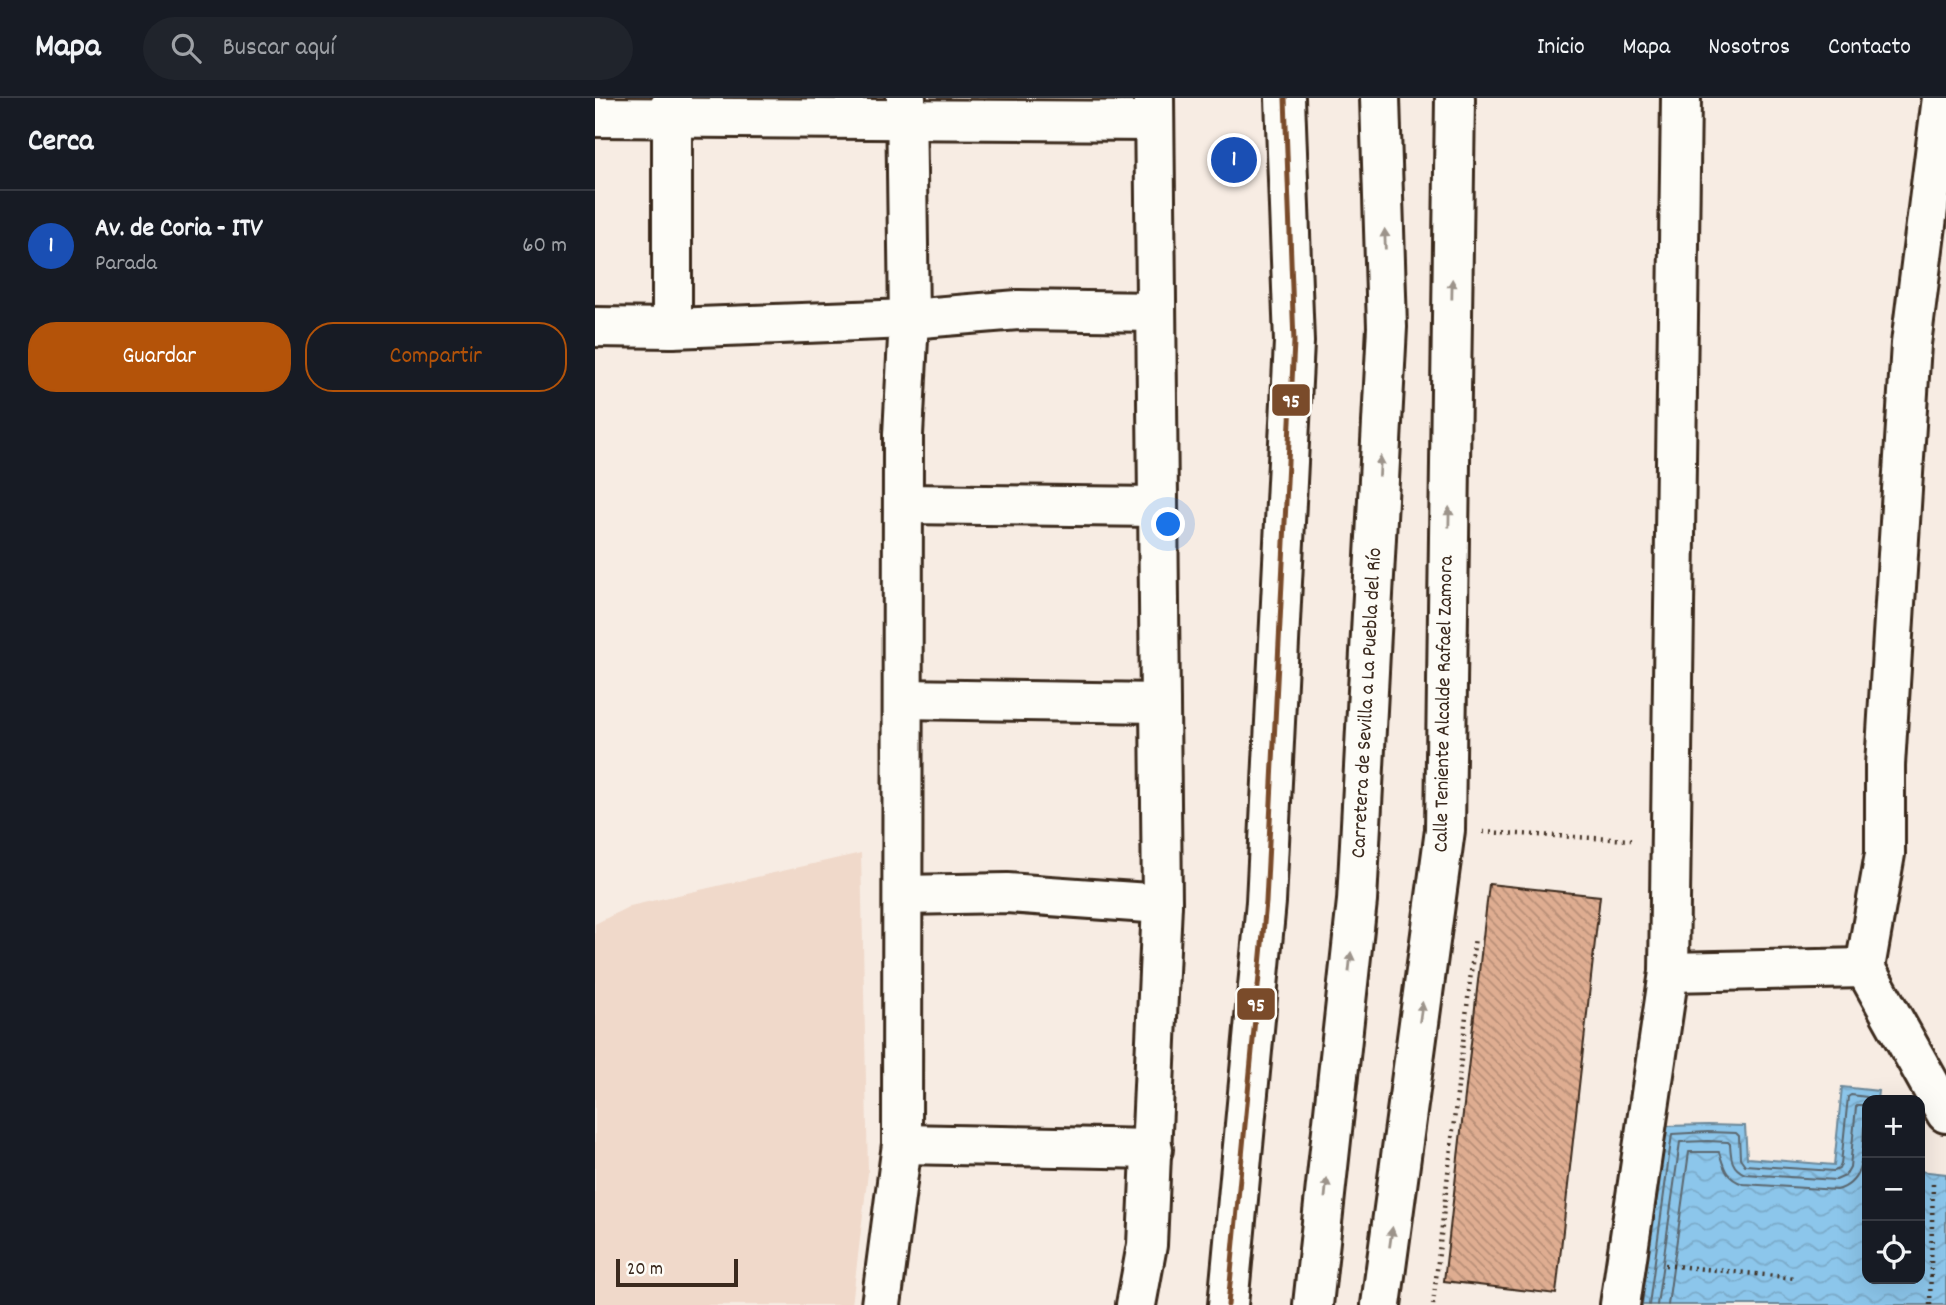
<!DOCTYPE html>
<html lang="es">
<meta charset="utf-8">
<style>
body{margin:0;font-family:Dekko,sans-serif;background:#20242c;color:#f1f3f6}
.controls{position:absolute;right:21px;bottom:21px;display:grid;overflow:hidden;border-radius:14px;box-shadow:0 7px 28px #0002}
.controls button{width:63px;height:63px;display:grid;place-items:center;padding:0;border:0;border-bottom:2px solid #363941;background:#171b24;color:#f1f3f6;font:35px sans-serif}
.scale{position:absolute;left:21px;bottom:18px;width:122px;box-sizing:border-box;padding-left:7px;border:4px solid #3b2a1e;border-top:0;font-size:19px;line-height:24px;white-space:nowrap;color:#3b2a1e;-webkit-text-stroke:5px #fdfcf7;paint-order:stroke}
.you{position:absolute;left:574px;top:427px;width:24px;height:24px;margin:-18px;border:5px solid #fff;border-radius:50%;background:#1a73e8;box-shadow:0 0 0 10px #1a73e833}
.badge{display:grid;place-items:center;width:46px;height:46px;border-radius:50%;background:#b45309;color:#fff;font-size:23px;font-weight:700}
.pin{position:absolute;translate:-50% -50%;border:4px solid #fff;box-shadow:0 2px 7px #0006}
.list{margin:0;padding:0;list-style:none}
h2{display:flex;justify-content:space-between;align-items:center;height:91px;margin:0;padding:0 28px;font-size:30px}
h2 small{font-size:23px;font-weight:400;color:#9ea1a6}
.list li{display:grid;grid-template-columns:46px 1fr auto;gap:21px;align-items:center;box-sizing:border-box;height:112px;padding:0 28px;border-top:2px solid #363941}
.list b{display:block;font-size:26px;white-space:nowrap}
.list p{margin:0;font-size:23px;white-space:nowrap;color:#9ea1a6}
.list em{font-size:23px;font-style:normal;color:#9ea1a6}
.actions{display:flex;gap:14px;padding:21px 28px}
.actions a{flex:1;padding:16px 0;border:2px solid #b45309;border-radius:28px;text-align:center;font-size:24px;color:#b45309}
.actions .main{background:#b45309;color:#fff}
.icon{flex:none;width:38px;height:38px;fill:none;stroke:currentColor;stroke-width:2;stroke-linecap:round;stroke-linejoin:round}
.map{position:relative;flex:none;width:1351px;height:1207px;overflow:hidden}
header{display:flex;align-items:center;gap:42px;box-sizing:border-box;height:98px;padding:0 35px;background:#171b24;border-bottom:2px solid #363941}
header strong{font-size:33px}
nav{display:flex;gap:38px;margin-inline-start:auto;font-size:24px}
.search{width:490px;height:63px;background:#20242c;display:flex;align-items:center;gap:18px;box-sizing:border-box;padding:0 24px;border-radius:38px;color:#9ea1a6;font-size:26px}
main{display:flex}
aside{flex:1;background:#171b24}
.map>svg:first-child{display:block}
</style>
<header>
<strong>Mapa</strong>
<div class="search"><svg class="icon" aria-label="search" viewBox="0 0 24 24"><circle cx="10" cy="10" r="6"/><path d="M15 15l6 6"/></svg>Buscar aquí</div>
<nav><a>Inicio</a><a>Mapa</a><a>Nosotros</a><a>Contacto</a></nav>
</header>
<main>
<aside>
<h2>Cerca<small></small></h2>
<ul class="list">
<li><span class="badge" style="background:#1a4fb4">1</span><div><b>Av. de Coria - ITV</b><p>Parada</p></div><em>60 m</em></li>
</ul>
<div class="actions"><a class="main">Guardar</a><a>Compartir</a></div>
</aside>
<div class="map">
<svg width="1351" height="1207" viewBox="0 0 1351 1207">
<defs>
<pattern id="water-waves" width="16" height="10" patternUnits="userSpaceOnUse" patternTransform="scale(1.75)"><rect width="16" height="10" fill="#8cc6eb"/><path d="M0 5q4-4 8 0t8 0" fill="none" stroke="#7aaac9"/></pattern>
<pattern id="building-back-hatch" width="6" height="6" patternUnits="userSpaceOnUse" patternTransform="scale(1.75)"><rect width="6" height="6" fill="#dfad91"/><path d="M-1 5l2 2M0 0l6 6M5-1l2 2" fill="none" stroke="#b68d76"/></pattern>
</defs>
<rect width="100%" height="100%" fill="#f7ece3"/>
<filter id="ink" filterUnits="userSpaceOnUse"><feTurbulence type="fractalNoise" baseFrequency=".0143" numOctaves="2"/><feDisplacementMap in="SourceGraphic" scale="14" xChannelSelector="R" yChannelSelector="G"/><feConvolveMatrix kernelMatrix="1 2 1 2 8 2 1 2 1" color-interpolation-filters="sRGB"/></filter>
<g filter="url(#ink)">
<!-- built -->
<path fill="#f0d9ca" d="M266,755L273,1075L257,1207H0V826L35,808Z"/>
<!-- water -->
<path fill="url(#water-waves)" stroke="#6c8899" stroke-width="2" d="M1247,989L1283,993L1282,1002H1272V1181H1325V1073L1351,1076V1207H1047L1070,1028L1113,1027L1150,1028L1152,1060L1239,1067Z"/>
<g fill="none" stroke-linecap="round" stroke-linejoin="round">
<!-- shore -->
<g stroke="#5b6870" stroke-width="2">
<path d="M1054,1207L1077,1036L1113,1034L1141,1035L1144,1038L1145,1060L1150,1067L1239,1073L1244,1071L1246,1066L1253,999L1256,997L1272,999L1276,1002"/>
<path d="M1062,1207L1085,1044L1113,1043L1133,1044L1135,1046C1136,1060 1136,1070 1150,1076L1241,1082L1250,1078L1255,1069L1261,1009L1263,1007H1267L1272,1013"/>
<path d="M1073,1207L1094,1054H1124C1129,1069 1130,1080 1148,1086L1242,1092C1271,1084 1267,1053 1269,1029L1272,1026"/>
</g>
</g>
<!-- building -->
<path fill="url(#building-back-hatch)" stroke="#3b2a1e" stroke-width="2" d="M894,786L1005,798L961,1196L849,1183Z"/>
<g fill="none" stroke-linecap="round" stroke-linejoin="round">
<defs>
<g id="minor">
<path d="M77,0V230"/>
<path d="M1347,0L1316,246L1290,667V756L1270,870L1351,1015"/>
<path d="M0,19L559,23"/>
<path d="M0,229L77,230L314,221L423,212L561,214"/>
<path d="M308,406L563,409"/>
<path d="M308,601L565,605"/>
<path d="M308,797L412,795L567,806"/>
<path d="M1074,874L1086,0"/>
<path d="M307,1046L558,1051"/>
<path d="M286,1207L307,1046L308,337L314,221L311,0"/>
<path d="M541,1207L552,1147L567,806L559,0"/>
<path d="M786,1207L850,732L860,0"/>
<path d="M1025,1207L1074,874L1270,870"/>
</g>
<g id="major">
<path d="M633,1207L671,804L699,244L690,0"/>
<path d="M718,1207L762,803L792,229L785,0"/>
</g>
</defs>
<!-- minor casing -->
<use href="#minor" stroke="#3b2a1e" stroke-width="44"/>
<!-- major casing -->
<use href="#major" stroke="#3b2a1e" stroke-width="44"/>
<!-- path -->
<g stroke="#3b2a1e" stroke-width="4.5" stroke-dasharray="2 5" stroke-linecap="butt">
<path d="M888,734L1036,742"/>
<path d="M1070,1167L1201,1180"/>
<path d="M838,1207L880,839"/>
<path d="M1335,1207L1338,1086"/>
</g>
<!-- minor -->
<use href="#minor" stroke="#fdfcf7" stroke-width="38"/>
<!-- major -->
<use href="#major" stroke="#fdfcf7" stroke-width="38"/>
<defs>
<path id="bus-1" d="M633,1207L671,804L699,244L690,0"/>
</defs>
<!-- bus-1 casing -->
<use href="#bus-1" stroke="#fdfcf7" stroke-width="10"/>
<!-- bus-1 -->
<use href="#bus-1" stroke="#7a4b2a" stroke-width="5"/>
</g>
<!-- one-way arrows -->
<defs><path id="oneway-solid" d="M-6-.8H1V-3.2L6.5 0L1 3.2V.8H-6Z" transform="scale(1.75)"/></defs>
<g fill="#9c938a">
<use href="#oneway-solid" transform="translate(790 141) rotate(-92)"/>
<use href="#oneway-solid" transform="translate(857 191) rotate(-89)"/>
<use href="#oneway-solid" transform="translate(785 368) rotate(-87)"/>
<use href="#oneway-solid" transform="translate(854 419) rotate(-89)"/>
<use href="#oneway-solid" transform="translate(755 864) rotate(-84)"/>
<use href="#oneway-solid" transform="translate(826 914) rotate(-82)"/>
<use href="#oneway-solid" transform="translate(731 1090) rotate(-84)"/>
<use href="#oneway-solid" transform="translate(796 1139) rotate(-82)"/>
</g>
</g>
<g text-anchor="middle" dominant-baseline="central" stroke-width="6" stroke-linejoin="round" paint-order="stroke">
<!-- street labels -->
<g font-size="21" fill="#3b2a1e" stroke="#fdfcf7">
<text transform="translate(773 605) rotate(-87)">Carretera de Sevilla a La Puebla del Río</text>
<text transform="translate(850 606) rotate(-89)">Calle Teniente Alcalde Rafael Zamora</text>
</g>
</g>
<g stroke="#fdfcf7" stroke-width="2.5">
<rect x="676" y="285" width="40" height="34" rx="7" fill="#7a4b2a"/>
<rect x="641" y="889" width="40" height="34" rx="7" fill="#7a4b2a"/>
</g>
<g font-size="19" text-anchor="middle" font-weight="bold" fill="#fff">
<text x="696" y="309">95</text>
<text x="661" y="913">95</text>
</g>
</svg>
<div class="controls">
<button>+</button>
<button>−</button>
<button><svg class="icon" aria-label="locate" viewBox="0 0 24 24"><circle cx="12" cy="12" r="6"/><path d="M12 2v4M12 18v4M2 12h4M18 12h4"/></svg></button>
</div>
<div class="scale">20 m</div>
<div class="you"></div>
<div class="pin badge" style="left:639px;top:62px;background:#1a4fb4">1</div>
</div>
</main>
